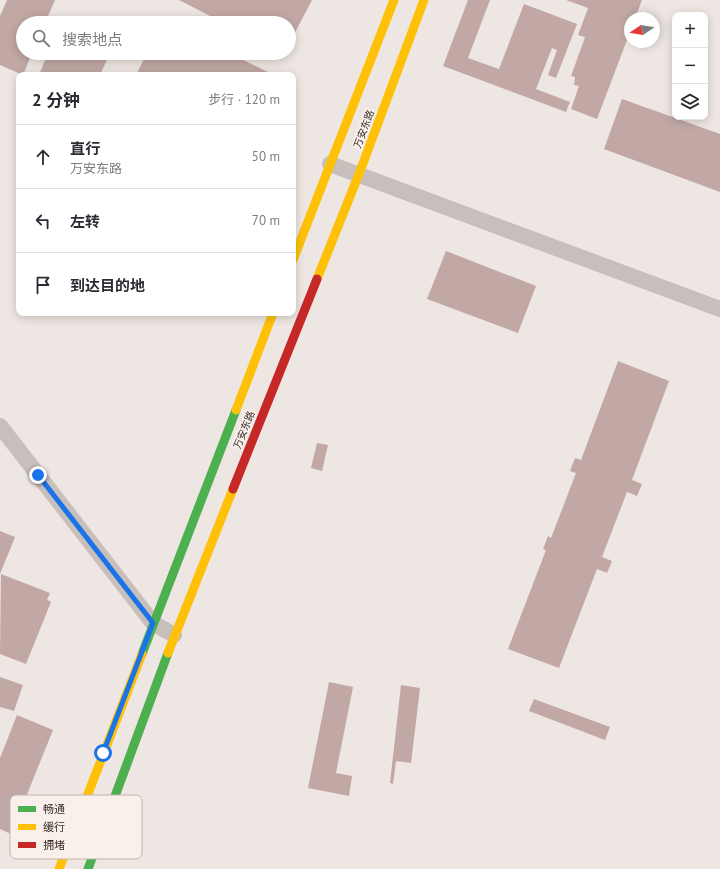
<!DOCTYPE html>
<html lang="zh">
<meta charset="utf-8">
<style>
body{margin:0;font-family:"PT Sans","Noto Sans SC",sans-serif;background:#f7f7f7;color:#2b2b33}
.controls{position:absolute;right:12px;top:12px;display:grid;overflow:hidden;border-radius:8px;box-shadow:0 2px 10px #0003}
.controls button{width:36px;height:36px;display:grid;place-items:center;padding:0;border:0;border-bottom:1px solid #e1e1e2;background:#fff;color:#2b2b33;font:20px sans-serif}
.compass{position:absolute;left:624px;top:12px;width:36px;height:36px;border-radius:50%;background:#fff;box-shadow:0 2px 10px #0003;rotate:258deg}
.stop{position:absolute;width:12px;height:12px;margin:-9px;border:3px solid #1a73e8;border-radius:50%;background:#fff}
.stop.end{background:#1a73e8;border-color:#fff;box-shadow:0 1px 4px #0008}
.list{margin:0;padding:0;list-style:none}
h2{display:flex;justify-content:space-between;align-items:center;height:52px;margin:0;padding:0 16px;font-size:17px}
h2 small{font-size:13px;font-weight:400;color:#7c7c81}
.list li{display:grid;grid-template-columns:26px 1fr auto;gap:12px;align-items:center;box-sizing:border-box;height:64px;padding:0 16px;border-top:1px solid #e1e1e2}
.list b{display:block;font-size:15px;white-space:nowrap}
.list p{margin:0;font-size:13px;white-space:nowrap;color:#7c7c81}
.list em{font-size:13px;font-style:normal;color:#7c7c81}
.icon{flex:none;width:22px;height:22px;fill:none;stroke:currentColor;stroke-width:2;stroke-linecap:round;stroke-linejoin:round}
.map{position:relative;flex:none;width:720px;height:869px;overflow:hidden}
.search{position:absolute;background:#fff;box-shadow:0 2px 10px #0003;left:16px;top:16px;width:280px;height:44px;display:flex;align-items:center;gap:10px;box-sizing:border-box;padding:0 14px;border-radius:22px;color:#7c7c81;font-size:15px}
.panel{position:absolute;background:#fff;box-shadow:0 2px 10px #0003;left:16px;top:72px;width:280px;height:244px;border-radius:8px}
.map>svg:first-child{display:block}
</style>
<div class="map">
<svg width="720" height="869" viewBox="0 0 720 869">
<rect width="100%" height="100%" fill="#eee6e2"/>
<!-- building -->
<g fill="#c1a8a5">
<path d="M7,0H55L45,23H23V53H32L23,75L0,65V16Z"/>
<path d="M179,0H312L289,44V23H224Z"/>
<path d="M468,0H490L468,58L499,69L524,4L577,24L556,78L548,75L557,50L552,48L536,89L570,102L566,112L443,66Z"/>
<path d="M566,0H642L635,18H630V32L597,119L571,109L579,86L574,85L575,77L571,76L584,40L585,37L578,35L588,8Z"/>
<path d="M48,53H110L100,75H39Z"/>
<path d="M147,53H229L272,74V75H136Z"/>
<path d="M622,99L720,134V192L604,149Z"/>
<path d="M446,251L536,286L518,333L427,299Z"/>
<path d="M618,361L669,381L632,480L642,484L637,496L627,492L602,557L612,561L607,573L597,569L559,668L508,649L546,550L543,549L548,536L551,538L576,473L570,471L575,458L581,460Z"/>
<path d="M317,443L328,445L322,471L311,468Z"/>
<path d="M0,531L15,537L0,574Z"/>
<path d="M1,574L50,593L47,600L51,602L26,664L0,654Z"/>
<path d="M0,677L23,685L14,711L0,707Z"/>
<path d="M329,682L353,687L336,773L352,776L349,796L308,788Z"/>
<path d="M401,685L420,688L411,763L396,761L393,784L390,783Z"/>
<path d="M534,699L610,727L605,740L529,711Z"/>
<path d="M17,715L53,730L11,834L0,829V758Z"/>
</g>
<g fill="none" stroke-linecap="round" stroke-linejoin="round">
<!-- street -->
<g stroke="#c7bfbb" stroke-width="16">
<path d="M330,164L720,309"/>
<path d="M0,426L153,623L174,635"/>
</g>
<!-- fast -->
<g stroke="#4caf50" stroke-width="9">
<path d="M142,654L236,410"/>
<path d="M88,869L168,653"/>
</g>
<!-- slow -->
<g stroke="#ffc107" stroke-width="9">
<path d="M293,260L394,0"/>
<path d="M317,279L359,174L424,0"/>
<path d="M236,410L273,313"/>
<path d="M168,653L233,489"/>
<path d="M59,869L142,654"/>
</g>
<!-- jam -->
<path stroke="#c62828" stroke-width="9" d="M233,489L317,279"/>
</g>
<g fill="none" stroke-linecap="round" stroke-linejoin="round">
<!-- route -->
<path stroke="#1a73e8" stroke-width="5" d="M38,475L153,623L103,753"/>
</g>
<g text-anchor="middle" dominant-baseline="central" stroke-width="4" stroke-linejoin="round" paint-order="stroke">
<!-- street labels -->
<g font-size="10" fill="#382b2a" stroke="#f9f0eb">
<text transform="translate(364 129) rotate(-69)">万安东路</text>
<text transform="translate(244 430) rotate(-68)">万安东路</text>
</g>
</g>
<!-- legend -->
<rect x="10" y="795" width="132" height="64" rx="6" fill="#f9f0eb" stroke="#bfb5b1" stroke-width="1"/>
<rect x="18" y="806" width="18" height="6" fill="#4caf50"/>
<rect x="18" y="824" width="18" height="6" fill="#ffc107"/>
<rect x="18" y="842" width="18" height="6" fill="#c62828"/>
<g font-size="11" fill="#382b2a">
<text x="43" y="813">畅通</text>
<text x="43" y="831">缓行</text>
<text x="43" y="849">拥堵</text>
</g>
</svg>
<div class="controls">
<button>+</button>
<button>−</button>
<button><svg class="icon" aria-label="layers" viewBox="0 0 24 24"><path d="M12 4l9 5-9 5-9-5zM3 14l9 5 9-5"/></svg></button>
</div>
<svg class="compass" viewBox="-18 -18 36 36"><path d="M0-13l5 13h-10z" fill="#e53935"/><path d="M0 13l5-13h-10z" fill="#7c7c81"/></svg>
<div class="stop" style="left:103px;top:753px"></div>
<div class="stop end" style="left:38px;top:475px"></div>
<div class="search"><svg class="icon" aria-label="search" viewBox="0 0 24 24"><circle cx="10" cy="10" r="6"/><path d="M15 15l6 6"/></svg>搜索地点</div>
<section class="panel">
<h2>2 分钟<small>步行 · 120 m</small></h2>
<ul class="list">
<li><svg class="icon" aria-label="ahead" viewBox="0 0 24 24"><path d="M12 20V5M6 11l6-6 6 6"/></svg><div><b>直行</b><p>万安东路</p></div><em>50 m</em></li>
<li><svg class="icon" aria-label="left" viewBox="0 0 24 24"><path d="M17 20v-9H6M10 6l-5 5 5 5"/></svg><div><b>左转</b></div><em>70 m</em></li>
<li><svg class="icon" aria-label="arrive" viewBox="0 0 24 24"><path d="M6 21V4h12l-3 4 3 4H6"/></svg><div><b>到达目的地</b></div></li>
</ul>
</section>
</div>
